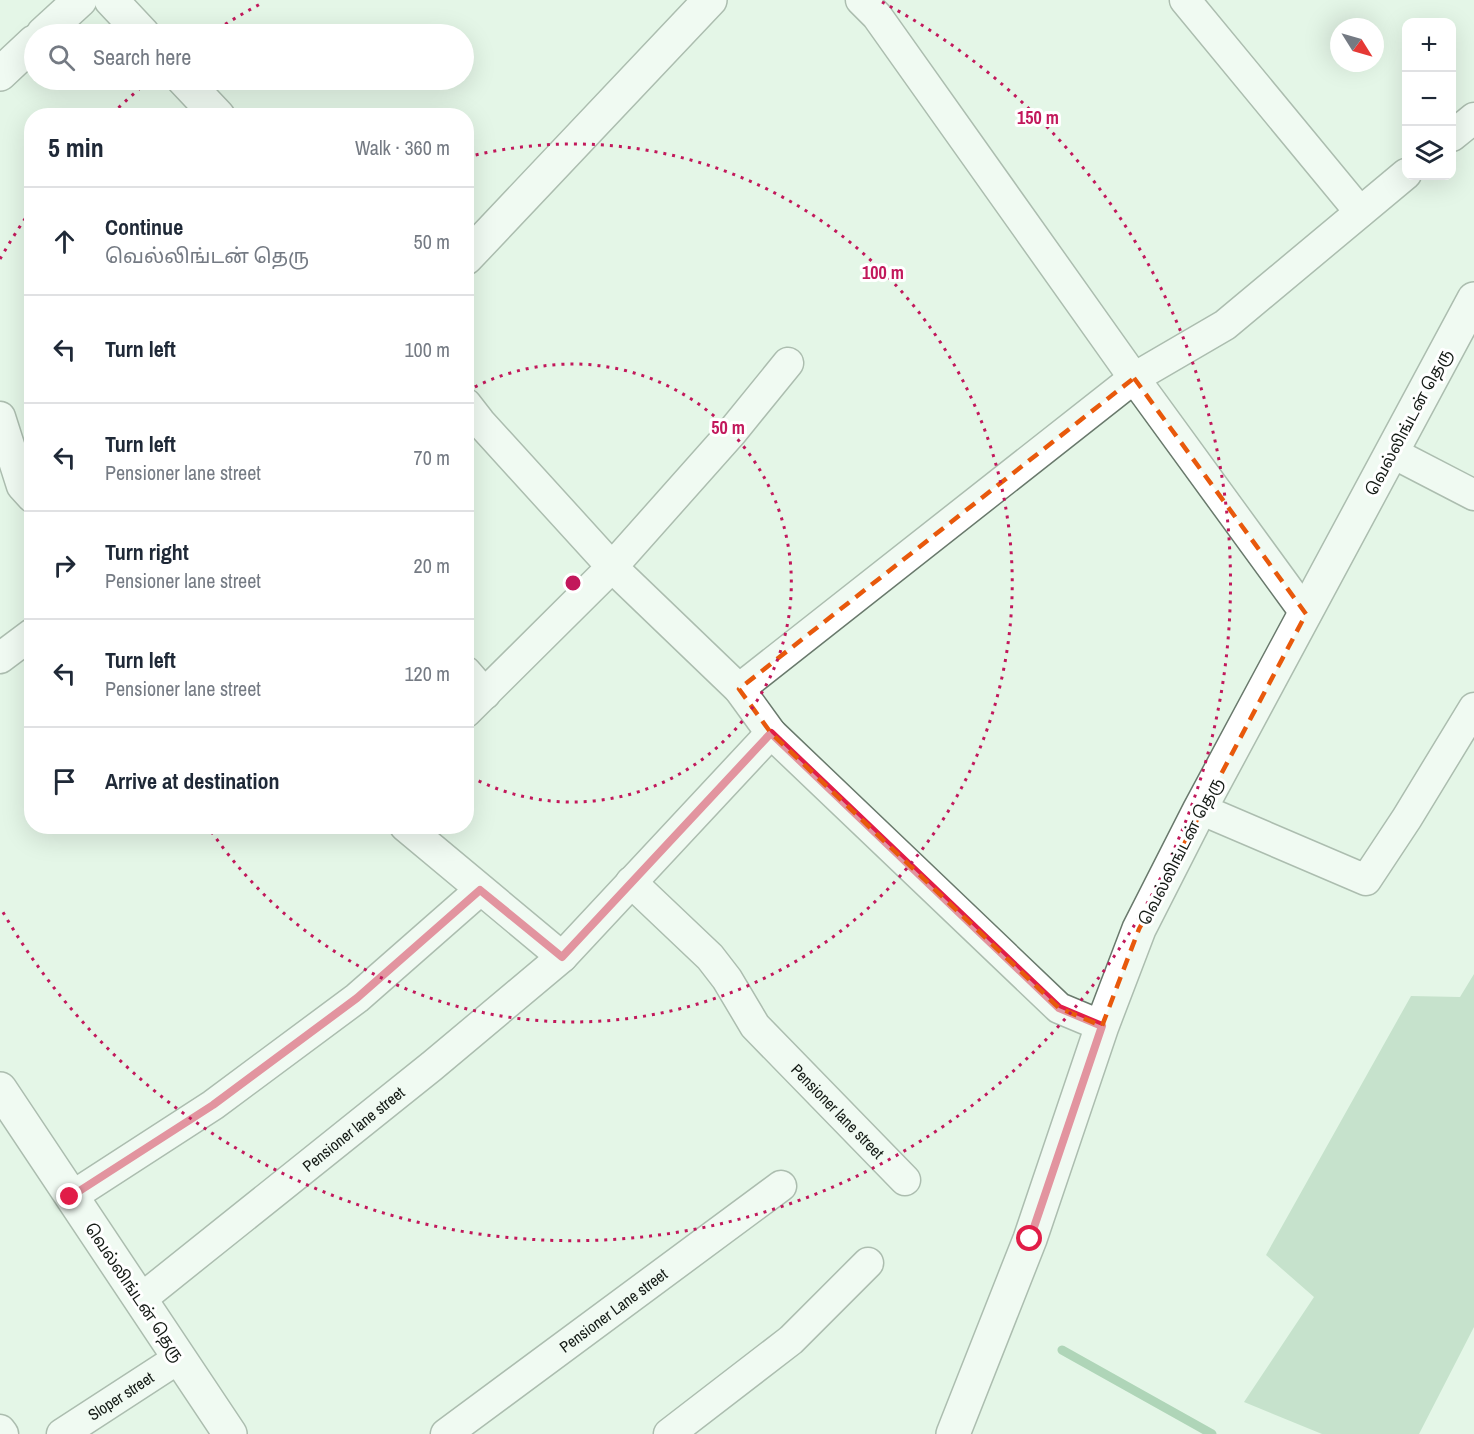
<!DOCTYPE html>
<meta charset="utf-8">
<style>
body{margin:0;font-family:"Archivo Narrow","Noto Sans Tamil",sans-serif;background:#f6f6f7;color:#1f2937}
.controls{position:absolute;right:18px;top:18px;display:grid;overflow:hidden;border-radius:12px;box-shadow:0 6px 24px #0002}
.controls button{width:54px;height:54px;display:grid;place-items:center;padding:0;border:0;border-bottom:2px solid #e0e1e3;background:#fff;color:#1f2937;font:30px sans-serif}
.compass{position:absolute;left:1330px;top:18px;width:54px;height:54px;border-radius:50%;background:#fff;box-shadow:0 6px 24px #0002;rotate:127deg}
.stop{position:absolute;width:18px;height:18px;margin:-14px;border:4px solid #e11d48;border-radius:50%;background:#fff}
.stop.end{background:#e11d48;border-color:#fff;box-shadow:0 2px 6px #0008}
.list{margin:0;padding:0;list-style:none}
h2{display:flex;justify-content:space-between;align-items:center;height:78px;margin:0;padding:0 24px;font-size:26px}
h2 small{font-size:20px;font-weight:400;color:#747a83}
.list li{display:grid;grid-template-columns:39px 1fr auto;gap:18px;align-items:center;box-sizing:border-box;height:108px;padding:0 24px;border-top:2px solid #e0e1e3}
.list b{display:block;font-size:22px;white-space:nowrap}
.list p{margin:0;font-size:20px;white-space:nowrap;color:#747a83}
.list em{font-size:20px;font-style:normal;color:#747a83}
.icon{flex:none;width:33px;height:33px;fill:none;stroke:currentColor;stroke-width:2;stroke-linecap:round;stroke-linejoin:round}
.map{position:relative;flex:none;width:1474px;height:1434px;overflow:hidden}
.search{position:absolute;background:#fff;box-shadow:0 6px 24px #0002;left:24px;top:24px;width:450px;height:66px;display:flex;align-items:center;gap:15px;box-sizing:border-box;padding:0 21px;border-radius:33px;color:#747a83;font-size:22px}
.panel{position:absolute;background:#fff;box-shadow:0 6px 24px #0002;left:24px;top:108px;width:450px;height:726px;border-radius:24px}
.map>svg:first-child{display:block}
</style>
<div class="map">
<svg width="1474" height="1434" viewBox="0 0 1474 1434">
<rect width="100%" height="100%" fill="#e4f6e7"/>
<!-- green -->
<path fill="#a2cbaa" d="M1474,974V1327L1419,1434H1322L1244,1402L1314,1297L1266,1255L1411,996L1460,997Z"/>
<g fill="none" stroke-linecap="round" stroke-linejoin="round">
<!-- stream -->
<path stroke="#70ae7f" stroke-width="9" d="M1062,1350L1212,1434"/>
<defs>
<g id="minor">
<path d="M861,0L877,16L1134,378L1306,614"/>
<path d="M1185,0L1360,212"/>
<path d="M1452,136L1474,118"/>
<path d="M466,404L480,422L612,567L739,689L771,733L1059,1008L1102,1026"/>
<path d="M0,417L22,486L32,497"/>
<path d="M1391,452L1474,495"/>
<path d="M0,658L32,634"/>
<path d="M466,672L485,694"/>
<path d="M739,689L1134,378L1225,325L1406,174"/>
<path d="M466,712L612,567L732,432L788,363"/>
<path d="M1200,809L1366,880L1407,818L1474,708"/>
<path d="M405,826L562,957"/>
<path id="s1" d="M631,882L710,957L727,979L755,1026L905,1180"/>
<path d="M71,1197L213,1105L357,998L480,890"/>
<path id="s2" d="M141,1299L432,1066L562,957L771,733"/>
<path d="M0,1430L3,1434"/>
<path id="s3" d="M62,1434L179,1358"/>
<path id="s4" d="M446,1434L781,1186"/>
<path d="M669,1434L791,1340L868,1263"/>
</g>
<g id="tertiary">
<path d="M111,0L143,34"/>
<path d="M43,34L80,0"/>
<path d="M0,74L34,42"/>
<path d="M184,80L218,116"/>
<path d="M466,258L710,0"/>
</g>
<g id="secondary">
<path d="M0,1089L230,1434"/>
<path d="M953,1434L1030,1239L1102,1026L1139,929L1200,809L1474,299"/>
</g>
</defs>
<!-- minor casing -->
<use href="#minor" stroke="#69796c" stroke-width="33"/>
<!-- tertiary casing -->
<use href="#tertiary" stroke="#69796c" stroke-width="36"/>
<!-- secondary casing -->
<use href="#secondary" stroke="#69796c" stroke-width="36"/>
<!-- minor -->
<use href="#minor" stroke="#fff" stroke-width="30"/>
<!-- tertiary -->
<use href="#tertiary" stroke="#fff" stroke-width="33"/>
<!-- secondary -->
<use href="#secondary" stroke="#fff" stroke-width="33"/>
</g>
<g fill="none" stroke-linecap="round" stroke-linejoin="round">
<!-- route -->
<path stroke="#e11d48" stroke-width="8" d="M70,1197L213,1105L357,998L480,890L562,957L771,733L1059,1008L1102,1026L1030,1239"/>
</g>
<!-- marked area -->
<path d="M0 0H1474V1434H0ZM1134,378L1306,614L1139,929L1102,1026L1059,1008L771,733L739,689Z" fill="#e4f6e7" fill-opacity=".55" fill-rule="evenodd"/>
<path fill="none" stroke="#e8590c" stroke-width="4.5" stroke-dasharray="12 8" stroke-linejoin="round" d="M1134,378L1306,614L1139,929L1102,1026L1059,1008L771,733L739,689Z"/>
<!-- distance rings -->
<g fill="none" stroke="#c2185b" stroke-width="3" stroke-dasharray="3 6">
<path d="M467 391A219 219 0 1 1 467 775"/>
<path d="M467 157A439 439 0 1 1 209 828"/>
<path d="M0 259A658 658 0 0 1 31 210M112 114A658 658 0 0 1 146 83M210 34A658 658 0 0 1 264 2M882 2A658 658 0 1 1 0 907"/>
</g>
<g text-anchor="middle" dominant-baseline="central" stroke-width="6" stroke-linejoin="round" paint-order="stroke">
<!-- street labels -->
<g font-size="16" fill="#141a15" stroke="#fff">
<text transform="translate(1408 422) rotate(-62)">வெல்லிங்டன் தெரு</text>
<text transform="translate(1180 851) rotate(-63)">வெல்லிங்டன் தெரு</text>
<text stroke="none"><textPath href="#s1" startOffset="310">Pensioner lane street</textPath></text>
<text stroke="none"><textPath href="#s2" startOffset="272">Pensioner lane street</textPath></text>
<text transform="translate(135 1292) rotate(56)">வெல்லிங்டன் தெரு</text>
<text stroke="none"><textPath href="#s4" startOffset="208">Pensioner Lane street</textPath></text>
<text stroke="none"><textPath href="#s3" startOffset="70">Sloper street</textPath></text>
</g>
</g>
<circle cx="573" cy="583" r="9" fill="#c2185b" stroke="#fff" stroke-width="3"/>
<g font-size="18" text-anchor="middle" font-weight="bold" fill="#c2185b" stroke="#fff" stroke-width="6" stroke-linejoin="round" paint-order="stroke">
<text x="1038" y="124">150 m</text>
<text x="883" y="279">100 m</text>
<text x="728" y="434">50 m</text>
</g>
</svg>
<div class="controls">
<button>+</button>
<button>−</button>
<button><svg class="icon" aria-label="layers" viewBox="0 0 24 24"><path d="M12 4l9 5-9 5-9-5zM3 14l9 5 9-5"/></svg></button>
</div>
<svg class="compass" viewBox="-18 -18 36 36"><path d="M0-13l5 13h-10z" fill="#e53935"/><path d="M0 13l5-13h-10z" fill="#747a83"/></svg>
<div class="stop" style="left:1030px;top:1239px"></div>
<div class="stop end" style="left:70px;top:1197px"></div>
<div class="search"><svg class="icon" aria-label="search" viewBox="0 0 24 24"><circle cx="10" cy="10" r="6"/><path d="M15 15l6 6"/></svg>Search here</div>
<section class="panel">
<h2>5 min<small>Walk · 360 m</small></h2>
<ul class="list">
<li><svg class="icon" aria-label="ahead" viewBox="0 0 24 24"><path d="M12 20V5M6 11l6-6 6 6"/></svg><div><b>Continue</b><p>வெல்லிங்டன் தெரு</p></div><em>50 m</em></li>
<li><svg class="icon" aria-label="left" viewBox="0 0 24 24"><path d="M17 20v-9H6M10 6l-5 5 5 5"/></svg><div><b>Turn left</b></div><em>100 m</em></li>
<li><svg class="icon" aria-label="left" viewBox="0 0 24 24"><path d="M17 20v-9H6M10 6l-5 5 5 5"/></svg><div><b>Turn left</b><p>Pensioner lane street</p></div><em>70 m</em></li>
<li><svg class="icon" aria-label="right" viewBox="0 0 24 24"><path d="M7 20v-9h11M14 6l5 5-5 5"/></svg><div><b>Turn right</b><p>Pensioner lane street</p></div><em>20 m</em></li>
<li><svg class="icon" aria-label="left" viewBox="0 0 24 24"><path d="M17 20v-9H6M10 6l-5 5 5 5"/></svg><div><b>Turn left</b><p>Pensioner lane street</p></div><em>120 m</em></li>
<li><svg class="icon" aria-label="arrive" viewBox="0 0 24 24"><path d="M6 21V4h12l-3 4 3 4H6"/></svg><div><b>Arrive at destination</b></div></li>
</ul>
</section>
</div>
